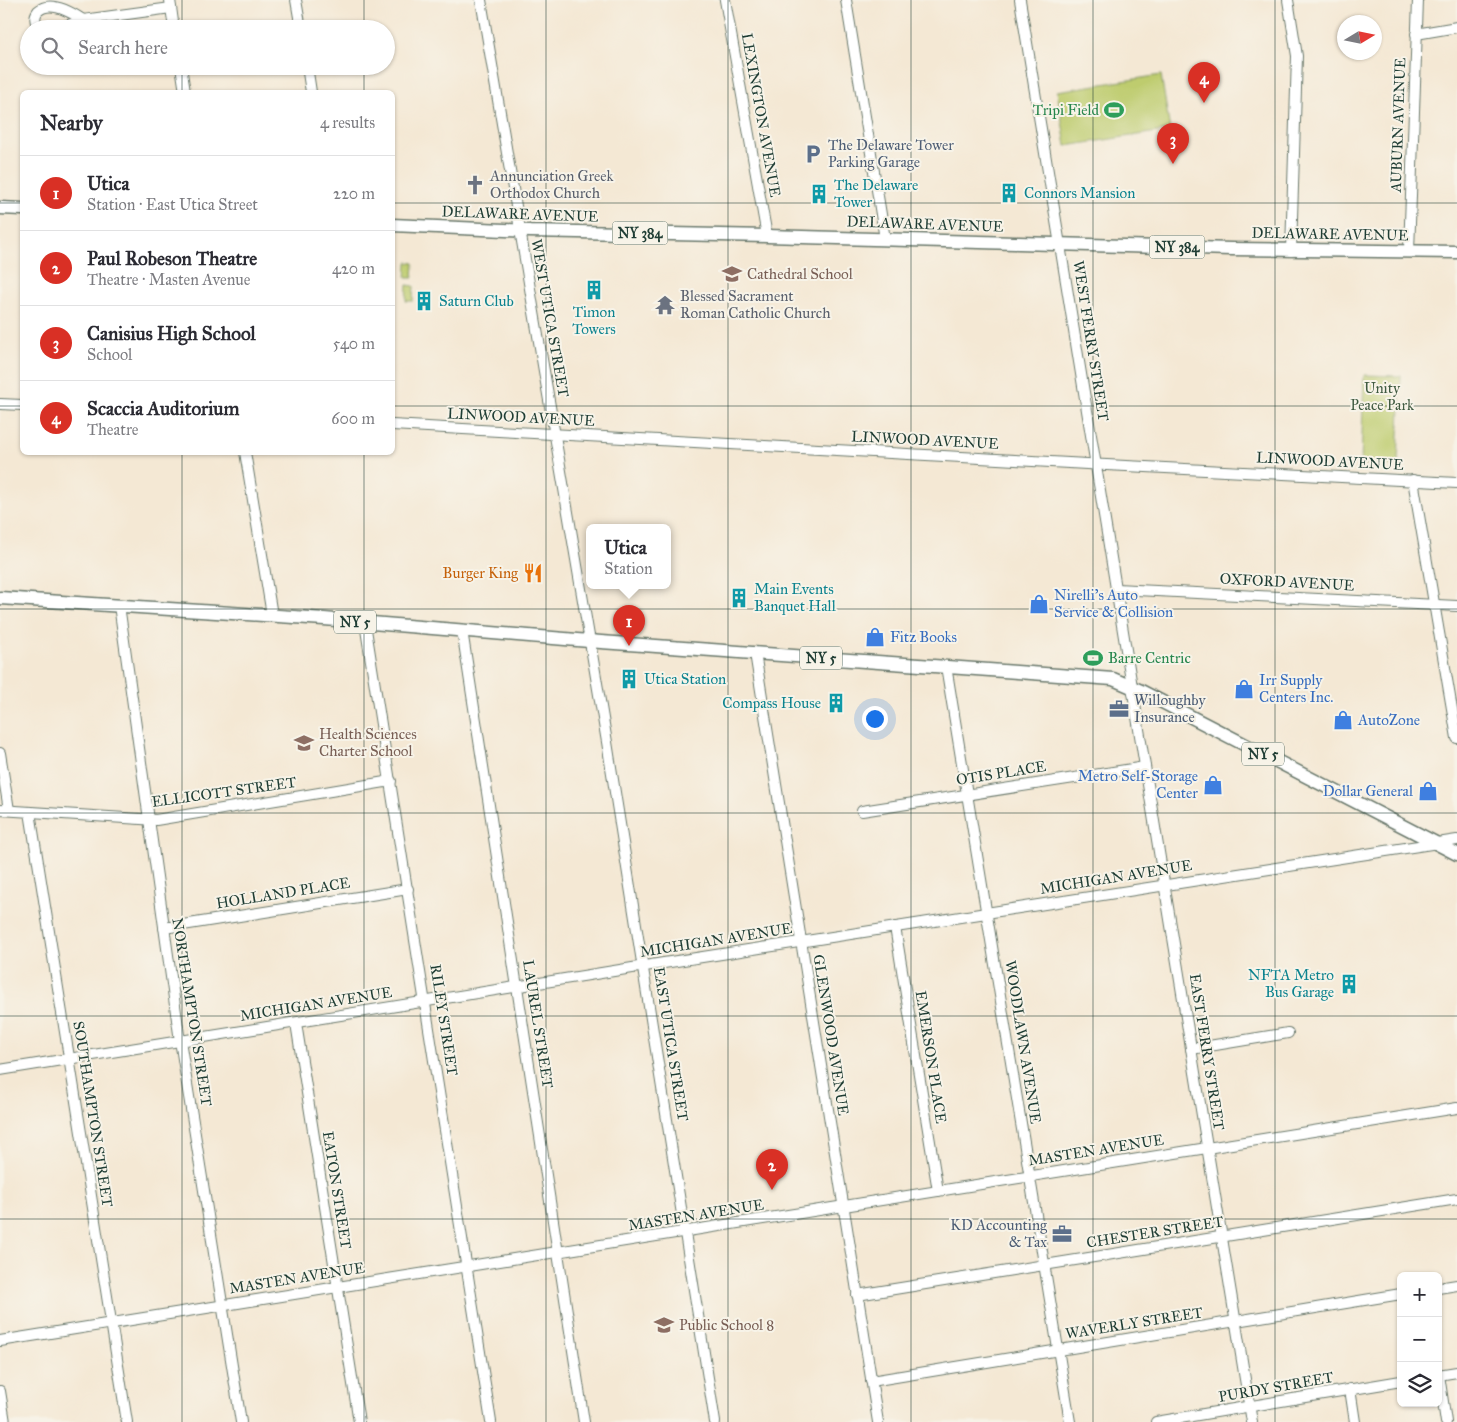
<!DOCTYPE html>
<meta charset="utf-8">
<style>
body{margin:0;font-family:"IM FELL Great Primer",serif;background:#f7f7f7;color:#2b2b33}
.controls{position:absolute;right:15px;bottom:15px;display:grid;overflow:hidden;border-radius:8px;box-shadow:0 1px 4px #0004}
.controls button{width:45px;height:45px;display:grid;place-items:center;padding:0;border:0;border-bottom:1px solid #e1e1e2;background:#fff;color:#2b2b33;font:25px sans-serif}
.compass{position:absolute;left:1337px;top:15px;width:45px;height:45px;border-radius:50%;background:#fff;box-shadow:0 1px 4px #0004;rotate:80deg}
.you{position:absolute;left:874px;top:718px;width:18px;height:18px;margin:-12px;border:4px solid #fff;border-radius:50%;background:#1a73e8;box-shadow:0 0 0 8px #1a73e833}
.badge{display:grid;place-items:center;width:32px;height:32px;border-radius:50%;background:#d93025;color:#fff;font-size:16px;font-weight:700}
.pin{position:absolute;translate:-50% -41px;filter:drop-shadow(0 1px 2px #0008)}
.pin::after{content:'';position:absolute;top:26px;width:18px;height:15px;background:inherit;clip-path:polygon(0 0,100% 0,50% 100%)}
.popup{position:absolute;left:586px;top:524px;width:85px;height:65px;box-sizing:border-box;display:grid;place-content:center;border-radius:8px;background:#fff;filter:drop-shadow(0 1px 4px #0005);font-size:16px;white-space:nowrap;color:#7c7c81}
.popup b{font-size:19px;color:#2b2b33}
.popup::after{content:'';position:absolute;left:50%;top:100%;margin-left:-10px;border:10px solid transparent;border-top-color:#fff}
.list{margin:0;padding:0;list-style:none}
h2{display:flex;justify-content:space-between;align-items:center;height:65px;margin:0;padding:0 20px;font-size:21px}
h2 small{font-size:16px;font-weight:400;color:#7c7c81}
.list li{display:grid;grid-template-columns:32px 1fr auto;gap:15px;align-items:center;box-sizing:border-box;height:75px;padding:0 20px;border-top:1px solid #e1e1e2}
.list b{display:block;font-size:19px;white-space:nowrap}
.list p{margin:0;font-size:16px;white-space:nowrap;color:#7c7c81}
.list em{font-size:16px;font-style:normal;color:#7c7c81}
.icon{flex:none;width:28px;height:28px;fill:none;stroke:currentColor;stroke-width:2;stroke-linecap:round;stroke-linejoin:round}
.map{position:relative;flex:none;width:1457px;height:1422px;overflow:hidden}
.search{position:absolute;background:#fff;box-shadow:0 1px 4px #0004;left:20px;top:20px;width:375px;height:55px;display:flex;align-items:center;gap:12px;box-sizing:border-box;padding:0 18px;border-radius:28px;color:#7c7c81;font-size:19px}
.panel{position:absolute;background:#fff;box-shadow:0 1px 4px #0004;left:20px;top:90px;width:375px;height:365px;border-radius:8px}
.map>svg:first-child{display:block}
</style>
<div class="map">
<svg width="1457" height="1422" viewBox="0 0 1457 1422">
<rect width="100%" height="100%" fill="#f7f3e8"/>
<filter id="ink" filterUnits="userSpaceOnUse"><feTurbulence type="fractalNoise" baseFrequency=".02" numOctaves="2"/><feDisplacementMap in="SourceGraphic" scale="10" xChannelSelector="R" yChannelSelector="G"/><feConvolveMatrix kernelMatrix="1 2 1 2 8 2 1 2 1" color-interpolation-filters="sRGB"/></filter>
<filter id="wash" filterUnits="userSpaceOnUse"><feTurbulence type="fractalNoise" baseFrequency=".0096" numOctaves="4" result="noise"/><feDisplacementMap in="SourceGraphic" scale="20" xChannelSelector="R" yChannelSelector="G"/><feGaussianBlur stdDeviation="1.12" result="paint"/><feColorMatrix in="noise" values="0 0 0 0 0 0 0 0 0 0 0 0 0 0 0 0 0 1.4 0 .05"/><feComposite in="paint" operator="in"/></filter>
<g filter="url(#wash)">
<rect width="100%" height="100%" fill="#f4e8d4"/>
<!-- green -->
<g fill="#becc6e" stroke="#6e8451">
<path d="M1161,75L1170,130L1066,146L1057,91Z"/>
<path d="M407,262L414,263L413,278H406Z"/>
<path d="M407,285L414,286L413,301H406Z"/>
<path d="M1364,375L1401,376L1398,466L1361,464Z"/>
</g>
</g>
<g filter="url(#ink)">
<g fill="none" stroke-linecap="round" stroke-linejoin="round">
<defs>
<g id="minor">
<path d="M170,0L174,29"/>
<path d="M296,0L301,29"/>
<path d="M481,0L607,742L715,1422"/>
<path d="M725,0L767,236"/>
<path d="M846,0L885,239"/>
<path d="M1020,0L1252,1422"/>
<path d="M1288,0L1297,56L1291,251"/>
<path d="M44,29L37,26C35,20 34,16 38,11C50,0 71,12 83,20"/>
<path d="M56,29L83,20L171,8"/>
<path d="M1416,34L1457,27"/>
<path d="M181,66L185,92"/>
<path d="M307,66L311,92"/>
<path d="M1409,251L1418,0"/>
<path d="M0,404L22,405"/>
<path d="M392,425L1087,464L1457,483"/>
<path d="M245,452L272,615"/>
<path d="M1413,480L1457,738"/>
<path d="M1116,589L1457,606"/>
<path d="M119,605L179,1034L241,1422"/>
<path d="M365,623L491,1422"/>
<path d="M462,630L584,1422"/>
<path d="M755,653L878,1422"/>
<path d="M946,666L1070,1422"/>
<path d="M0,753L9,810"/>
<path d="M0,810L156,820L391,781"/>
<path d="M862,811L1145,767"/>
<path d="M30,812L127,1422"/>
<path d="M895,927L938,1191"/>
<path d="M164,928L408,889"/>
<path d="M296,1023L359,1422"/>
<path d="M1191,1049L1288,1033"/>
<path d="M0,1070L651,965L1457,840"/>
<path d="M1438,1288L1457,1285"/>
<path d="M857,1295L1457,1199"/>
<path d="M0,1341L1457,1108"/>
<path d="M1438,1375L1457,1372"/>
<path d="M1439,1375L1446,1422"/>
<path d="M871,1381L1401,1294"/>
<path d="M1350,1389L1355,1422"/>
<path d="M0,1391L5,1422"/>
<path d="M1156,1422L1401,1381"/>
</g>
<g id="major">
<path d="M0,208L22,209"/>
<path d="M392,225L530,231L767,236L1231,249L1457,252"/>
<path d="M0,598L324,619L601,642L1113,679L1141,691L1457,854"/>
</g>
</defs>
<!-- minor casing -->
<use href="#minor" stroke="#6a796c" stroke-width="12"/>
<!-- major casing -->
<use href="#major" stroke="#6a796c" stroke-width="15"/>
<!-- minor -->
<use href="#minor" stroke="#fff" stroke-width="10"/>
<!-- major -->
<use href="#major" stroke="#fff" stroke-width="12"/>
</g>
</g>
<!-- grid -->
<path fill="none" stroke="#1f3d34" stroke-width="1" stroke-opacity="0.55" d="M182,0V29M364,0V29M546,0V1422M728,0V1422M911,0V1422M1093,0V1422M1275,0V1422M182,66V92M364,66V92M0,203H22M392,203H1457M0,406H22M392,406H1457M182,452V1422M364,452V1422M0,609H1457M0,813H1457M0,1016H1457M0,1219H1457"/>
<!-- icons -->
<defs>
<symbol id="stadium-bare" viewBox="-9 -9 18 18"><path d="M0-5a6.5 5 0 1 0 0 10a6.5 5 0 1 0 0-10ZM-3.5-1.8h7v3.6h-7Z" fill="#2e9e5b" stroke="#f7f3e8" stroke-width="2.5" paint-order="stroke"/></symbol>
<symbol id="parking-bare" viewBox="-9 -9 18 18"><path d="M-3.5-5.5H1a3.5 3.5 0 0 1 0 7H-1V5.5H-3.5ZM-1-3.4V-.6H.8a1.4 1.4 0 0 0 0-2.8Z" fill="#5c6f8a" stroke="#f7f3e8" stroke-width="2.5" paint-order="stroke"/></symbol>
<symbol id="church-bare" viewBox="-9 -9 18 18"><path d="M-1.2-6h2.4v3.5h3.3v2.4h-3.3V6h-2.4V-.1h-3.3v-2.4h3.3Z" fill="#6b7280" stroke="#f7f3e8" stroke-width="2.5" paint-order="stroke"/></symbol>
<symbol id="building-bare" viewBox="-9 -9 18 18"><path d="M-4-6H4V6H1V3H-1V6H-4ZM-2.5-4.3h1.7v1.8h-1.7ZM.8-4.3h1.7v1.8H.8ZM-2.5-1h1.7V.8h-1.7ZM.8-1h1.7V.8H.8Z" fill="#0f9aa8" stroke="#f7f3e8" stroke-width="2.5" paint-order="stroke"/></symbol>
<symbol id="school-bare" viewBox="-9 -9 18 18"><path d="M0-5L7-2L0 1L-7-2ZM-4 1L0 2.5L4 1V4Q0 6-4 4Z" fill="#8d6e63" stroke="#f7f3e8" stroke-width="2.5" paint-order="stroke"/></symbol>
<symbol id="temple-bare" viewBox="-9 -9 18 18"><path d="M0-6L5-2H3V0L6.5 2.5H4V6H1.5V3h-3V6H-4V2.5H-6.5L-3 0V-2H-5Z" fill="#6b7280" stroke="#f7f3e8" stroke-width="2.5" paint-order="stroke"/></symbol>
<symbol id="restaurant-bare" viewBox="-9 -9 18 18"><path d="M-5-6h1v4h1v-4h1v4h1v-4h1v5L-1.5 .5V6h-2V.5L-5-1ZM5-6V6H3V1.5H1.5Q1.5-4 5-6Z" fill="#e8710a" stroke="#f7f3e8" stroke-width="2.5" paint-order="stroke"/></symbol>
<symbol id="shop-bare" viewBox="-9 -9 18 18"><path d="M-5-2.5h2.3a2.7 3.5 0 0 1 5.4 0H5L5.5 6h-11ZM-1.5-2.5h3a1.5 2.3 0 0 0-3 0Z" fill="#3f7fe0" stroke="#f7f3e8" stroke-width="2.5" paint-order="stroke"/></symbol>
<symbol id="office-bare" viewBox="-9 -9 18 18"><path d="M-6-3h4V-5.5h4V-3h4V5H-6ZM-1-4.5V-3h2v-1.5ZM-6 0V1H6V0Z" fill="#5c6f8a" stroke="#f7f3e8" stroke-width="2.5" paint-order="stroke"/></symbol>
</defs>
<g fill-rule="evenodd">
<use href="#stadium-bare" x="1100" y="96" width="28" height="28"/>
<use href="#parking-bare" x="799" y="140" width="28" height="28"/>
<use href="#church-bare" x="461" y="171" width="28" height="28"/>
<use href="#building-bare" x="995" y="179" width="28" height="28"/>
<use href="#building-bare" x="805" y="180" width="28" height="28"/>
<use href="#school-bare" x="718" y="260" width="28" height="28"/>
<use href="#building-bare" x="580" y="276" width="28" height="28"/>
<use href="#building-bare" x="410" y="287" width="28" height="28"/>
<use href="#temple-bare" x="651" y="291" width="28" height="28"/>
<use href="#restaurant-bare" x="519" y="559" width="28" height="28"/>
<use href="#building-bare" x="725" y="584" width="28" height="28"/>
<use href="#shop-bare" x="1025" y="590" width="28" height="28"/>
<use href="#shop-bare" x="861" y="623" width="28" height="28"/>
<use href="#stadium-bare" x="1079" y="644" width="28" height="28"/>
<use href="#building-bare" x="615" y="665" width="28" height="28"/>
<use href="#shop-bare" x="1230" y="675" width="28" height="28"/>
<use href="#building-bare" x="822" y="689" width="28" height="28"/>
<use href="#office-bare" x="1105" y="695" width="28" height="28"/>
<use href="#shop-bare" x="1329" y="706" width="28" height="28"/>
<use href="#school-bare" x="290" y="729" width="28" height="28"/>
<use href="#shop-bare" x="1199" y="771" width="28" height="28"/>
<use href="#shop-bare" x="1414" y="777" width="28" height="28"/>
<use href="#building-bare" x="1335" y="970" width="28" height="28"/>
<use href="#office-bare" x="1048" y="1220" width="28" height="28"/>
<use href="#school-bare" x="650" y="1311" width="28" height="28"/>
</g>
<g text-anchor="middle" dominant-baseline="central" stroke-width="4" stroke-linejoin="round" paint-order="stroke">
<!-- shield labels -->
<g fill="#f7f3e8" stroke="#60746a" stroke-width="1">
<rect x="612.5" y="221.5" width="55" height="23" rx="4"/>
<rect x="1149.5" y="235.5" width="55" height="23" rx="4"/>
<rect x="334" y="610.5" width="42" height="23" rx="4"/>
<rect x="800" y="646.5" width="42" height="23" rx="4"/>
<rect x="1242" y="742.5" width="42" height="23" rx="4"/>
</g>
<g font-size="14" font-weight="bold" fill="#1f3d34">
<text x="640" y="233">NY 384</text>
<text x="1177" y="247">NY 384</text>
<text x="355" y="622">NY 5</text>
<text x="821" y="658">NY 5</text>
<text x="1263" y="754">NY 5</text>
</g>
<!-- leisure labels -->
<g font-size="15" fill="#27864d" stroke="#f7f3e8" text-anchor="end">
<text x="1099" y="110">Tripi Field</text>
<text x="1108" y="658" text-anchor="start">Barre Centric</text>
</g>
<!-- street labels -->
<g font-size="15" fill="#1f3d34" stroke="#f7f3e8">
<text transform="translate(761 115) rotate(80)">LEXINGTON AVENUE</text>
<text transform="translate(1398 125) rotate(-88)">AUBURN AVENUE</text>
<text transform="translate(520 214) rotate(2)">DELAWARE AVENUE</text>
<text transform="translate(925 224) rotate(2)">DELAWARE AVENUE</text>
<text transform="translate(1330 234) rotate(1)">DELAWARE AVENUE</text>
<text transform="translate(550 318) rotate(80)">WEST UTICA STREET</text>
<text transform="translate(1091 341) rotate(81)">WEST FERRY STREET</text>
<text transform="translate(521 417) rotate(3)">LINWOOD AVENUE</text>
<text transform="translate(925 440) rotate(3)">LINWOOD AVENUE</text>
<text transform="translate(1330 461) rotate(3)">LINWOOD AVENUE</text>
<text transform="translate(1287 582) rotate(3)">OXFORD AVENUE</text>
<text transform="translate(1001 773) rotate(-9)">OTIS PLACE</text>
<text transform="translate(224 792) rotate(-8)">ELLICOTT STREET</text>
<text transform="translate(1116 877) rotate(-9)">MICHIGAN AVENUE</text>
<text transform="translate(283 893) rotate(-9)">HOLLAND PLACE</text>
<text transform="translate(716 940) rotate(-9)">MICHIGAN AVENUE</text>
<text transform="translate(316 1004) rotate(-9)">MICHIGAN AVENUE</text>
<text transform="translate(192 1012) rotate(81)">NORTHAMPTON STREET</text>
<text transform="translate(444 1020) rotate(81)">RILEY STREET</text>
<text transform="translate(538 1024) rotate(81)">LAUREL STREET</text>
<text transform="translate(831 1035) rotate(81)">GLENWOOD AVENUE</text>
<text transform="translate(1023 1042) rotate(81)">WOODLAWN AVENUE</text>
<text transform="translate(671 1044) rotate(81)">EAST UTICA STREET</text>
<text transform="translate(1207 1052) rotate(81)">EAST FERRY STREET</text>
<text transform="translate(931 1057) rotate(81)">EMERSON PLACE</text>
<text transform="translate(93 1114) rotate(81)">SOUTHAMPTON STREET</text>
<text transform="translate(1096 1150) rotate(-9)">MASTEN AVENUE</text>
<text transform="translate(337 1190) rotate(81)">EATON STREET</text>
<text transform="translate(696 1215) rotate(-9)">MASTEN AVENUE</text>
<text transform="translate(1155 1232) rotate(-9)">CHESTER STREET</text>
<text transform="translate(297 1278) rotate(-9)">MASTEN AVENUE</text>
<text transform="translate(1134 1323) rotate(-9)">WAVERLY STREET</text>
<text transform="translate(1276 1387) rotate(-10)">PURDY STREET</text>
</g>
<!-- service labels -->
<g font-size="15" fill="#4e5e75" stroke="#f7f3e8" text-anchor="start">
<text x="828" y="145">The Delaware Tower<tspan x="828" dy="17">Parking Garage</tspan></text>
<text x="1134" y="700">Willoughby<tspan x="1134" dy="17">Insurance</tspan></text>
<text x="1047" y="1225" text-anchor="end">KD Accounting<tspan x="1047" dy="17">&amp; Tax</tspan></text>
</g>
<!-- worship labels -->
<g font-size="15" fill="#5b616d" stroke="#f7f3e8" text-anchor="start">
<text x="490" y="176">Annunciation Greek<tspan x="490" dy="17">Orthodox Church</tspan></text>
<text x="680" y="296">Blessed Sacrament<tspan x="680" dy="17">Roman Catholic Church</tspan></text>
</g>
<!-- culture labels -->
<g font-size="15" fill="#0d838f" stroke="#f7f3e8" text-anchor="start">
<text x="834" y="185">The Delaware<tspan x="834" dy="17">Tower</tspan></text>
<text x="1024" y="193">Connors Mansion</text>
<text x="439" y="301">Saturn Club</text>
<text x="594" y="312" text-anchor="middle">Timon<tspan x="594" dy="17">Towers</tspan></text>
<text x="754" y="589">Main Events<tspan x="754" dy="17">Banquet Hall</tspan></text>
<text x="644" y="679">Utica Station</text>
<text x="821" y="703" text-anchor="end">Compass House</text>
<text x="1334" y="975" text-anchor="end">NFTA Metro<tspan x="1334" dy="17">Bus Garage</tspan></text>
</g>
<!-- education labels -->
<g font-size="15" fill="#785e54" stroke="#f7f3e8" text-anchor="start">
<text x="747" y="274">Cathedral School</text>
<text x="319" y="734">Health Sciences<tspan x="319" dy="17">Charter School</tspan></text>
<text x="679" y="1325">Public School 8</text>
</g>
<!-- park labels -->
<g font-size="15" fill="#3f5a40" stroke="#f7f3e8">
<text x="1382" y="388">Unity<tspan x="1382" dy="17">Peace Park</tspan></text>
</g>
<!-- food labels -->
<g font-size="15" fill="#c56008" stroke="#f7f3e8" text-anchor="end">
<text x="518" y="573">Burger King</text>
</g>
<!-- shop labels -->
<g font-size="15" fill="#366cbe" stroke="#f7f3e8" text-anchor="start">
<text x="1054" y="595">Nirelli's Auto<tspan x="1054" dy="17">Service &amp; Collision</tspan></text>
<text x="890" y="637">Fitz Books</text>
<text x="1259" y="680">Irr Supply<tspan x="1259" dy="17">Centers Inc.</tspan></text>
<text x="1358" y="720">AutoZone</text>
<text x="1198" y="776" text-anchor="end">Metro Self-Storage<tspan x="1198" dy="17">Center</tspan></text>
<text x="1413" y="791" text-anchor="end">Dollar General</text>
</g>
</g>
</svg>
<div class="controls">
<button>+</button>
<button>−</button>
<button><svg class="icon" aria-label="layers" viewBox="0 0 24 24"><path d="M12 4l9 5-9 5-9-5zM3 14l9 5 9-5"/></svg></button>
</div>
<svg class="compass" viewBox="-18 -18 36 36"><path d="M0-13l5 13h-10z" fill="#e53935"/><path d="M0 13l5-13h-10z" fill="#7c7c81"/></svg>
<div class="you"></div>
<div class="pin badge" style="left:629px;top:646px">1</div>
<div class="popup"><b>Utica</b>Station</div>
<div class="pin badge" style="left:772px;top:1190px">2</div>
<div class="pin badge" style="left:1173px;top:164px">3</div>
<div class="pin badge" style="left:1204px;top:103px">4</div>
<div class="search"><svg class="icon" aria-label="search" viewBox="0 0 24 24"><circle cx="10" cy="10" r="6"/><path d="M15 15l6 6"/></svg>Search here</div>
<section class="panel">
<h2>Nearby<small>4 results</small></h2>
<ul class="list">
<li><span class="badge">1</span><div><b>Utica</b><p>Station · East Utica Street</p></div><em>220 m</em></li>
<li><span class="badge">2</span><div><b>Paul Robeson Theatre</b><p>Theatre · Masten Avenue</p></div><em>420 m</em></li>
<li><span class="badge">3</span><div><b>Canisius High School</b><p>School</p></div><em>540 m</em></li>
<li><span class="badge">4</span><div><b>Scaccia Auditorium</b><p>Theatre</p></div><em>600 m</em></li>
</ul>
</section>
</div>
